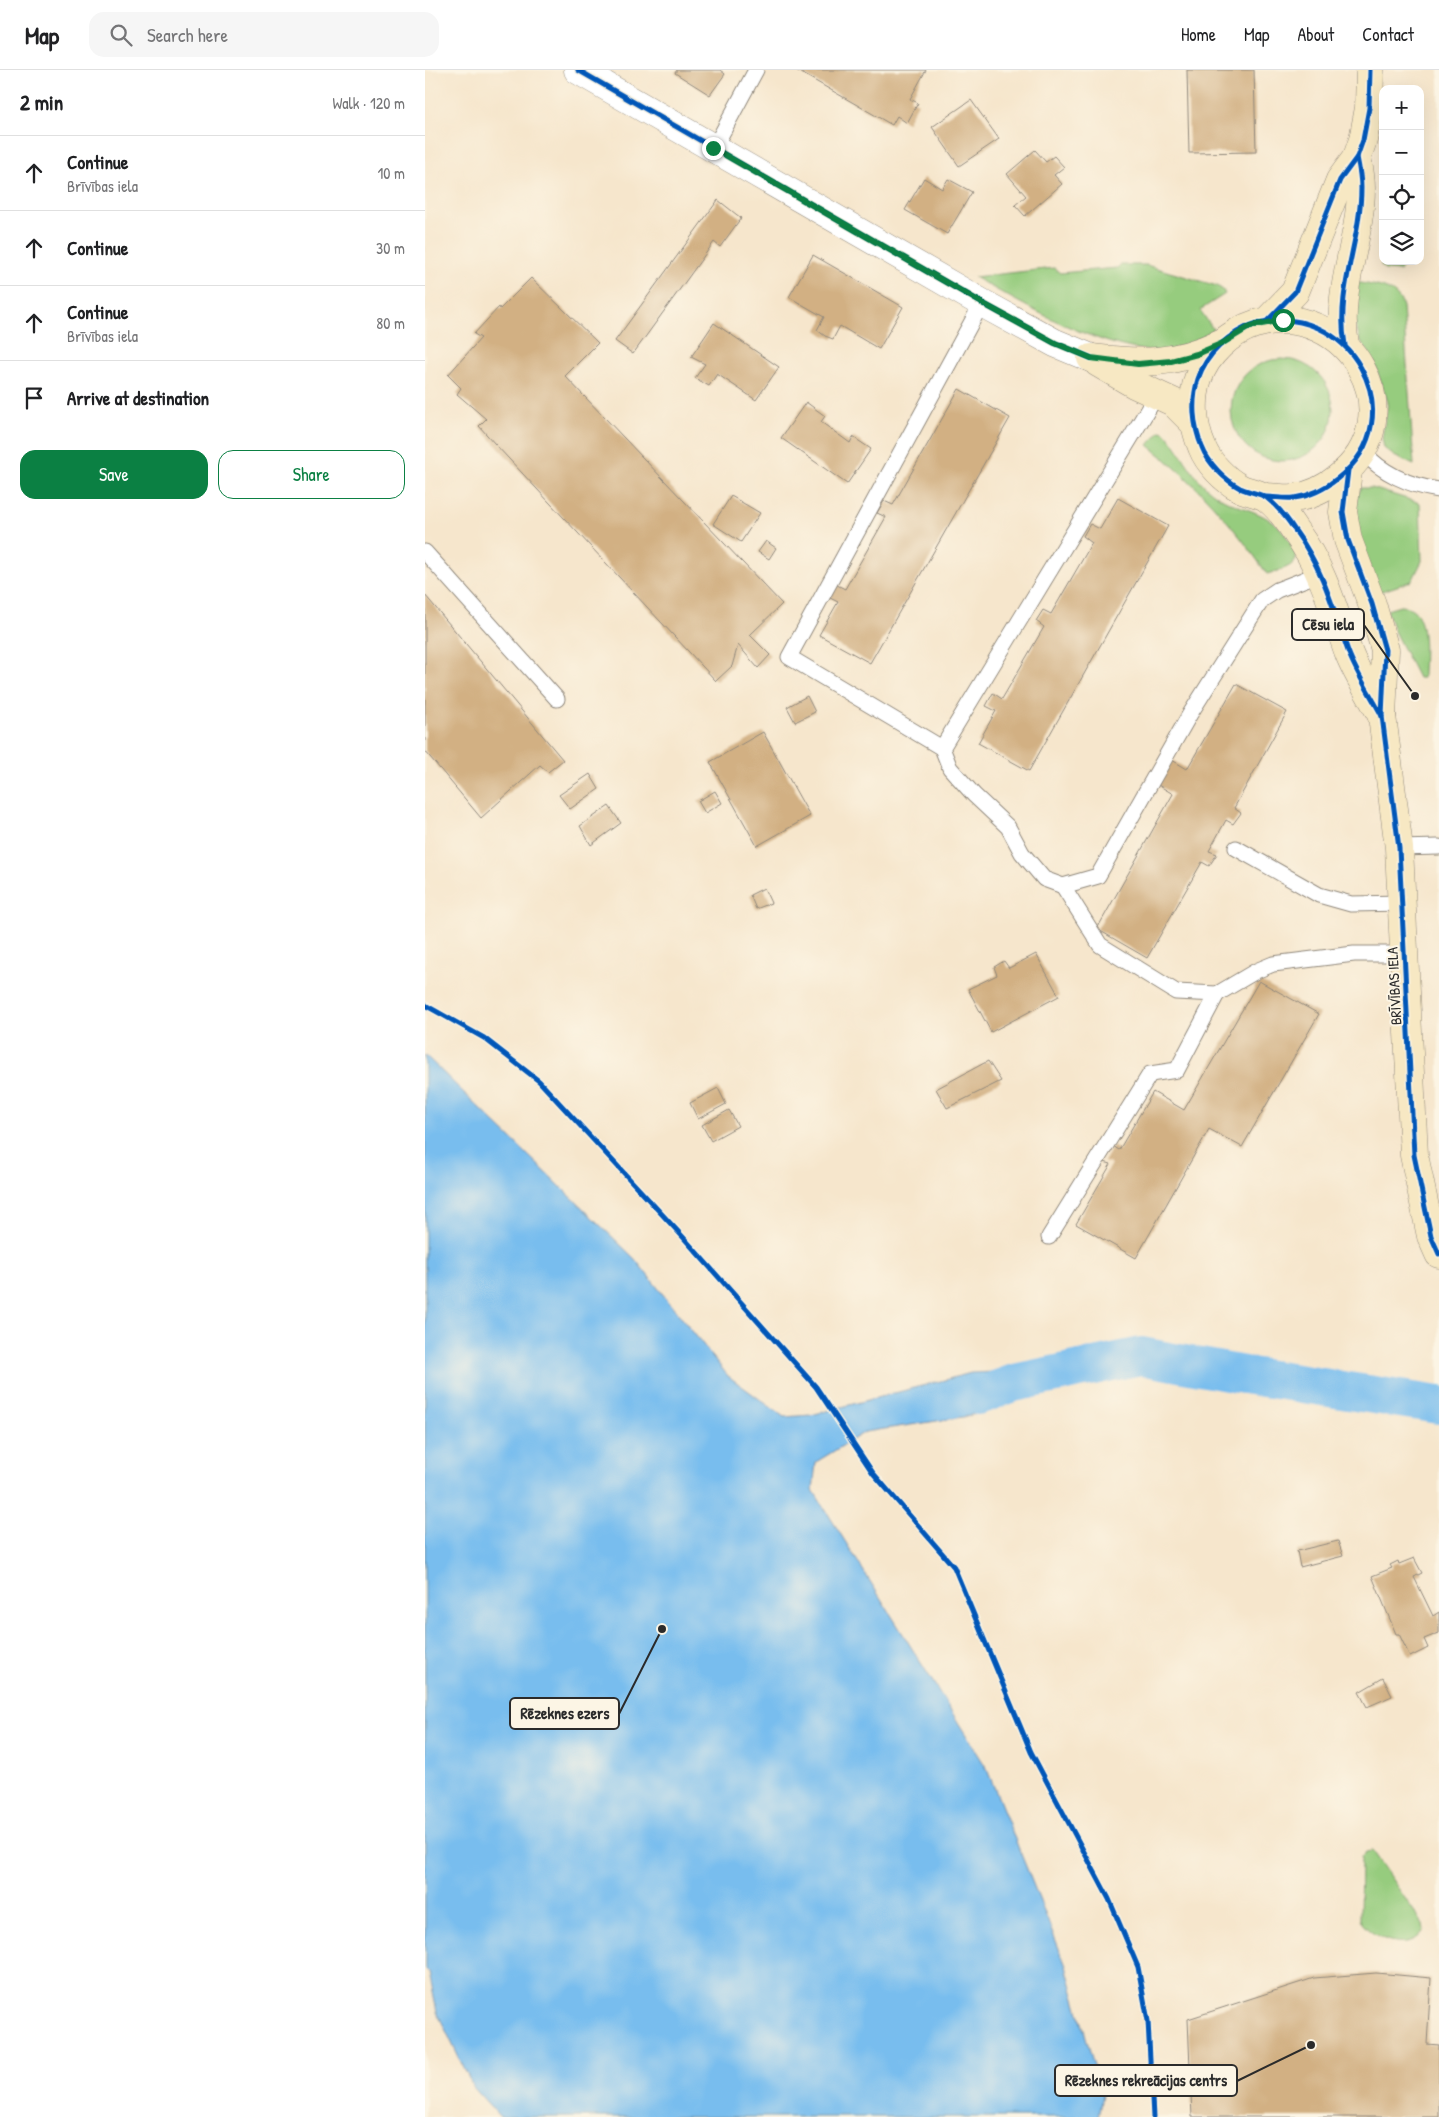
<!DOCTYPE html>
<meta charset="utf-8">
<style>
body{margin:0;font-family:"Patrick Hand",sans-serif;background:#f6f6f6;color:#202124}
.controls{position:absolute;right:15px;top:15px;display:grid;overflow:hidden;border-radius:10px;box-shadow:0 5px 20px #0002}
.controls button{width:45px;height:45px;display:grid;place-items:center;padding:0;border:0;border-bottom:1px solid #e0e0e0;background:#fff;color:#202124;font:25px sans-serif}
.stop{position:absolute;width:15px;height:15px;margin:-11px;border:4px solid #0b8043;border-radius:50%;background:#fff}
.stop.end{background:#0b8043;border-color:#fff;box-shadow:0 1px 5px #0008}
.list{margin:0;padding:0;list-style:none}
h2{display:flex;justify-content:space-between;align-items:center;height:65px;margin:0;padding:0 20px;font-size:21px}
h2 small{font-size:16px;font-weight:400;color:#757577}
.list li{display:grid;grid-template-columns:32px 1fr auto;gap:15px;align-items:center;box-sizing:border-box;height:75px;padding:0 20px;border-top:1px solid #e0e0e0}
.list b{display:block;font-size:19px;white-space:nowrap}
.list p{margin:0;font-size:16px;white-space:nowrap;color:#757577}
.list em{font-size:16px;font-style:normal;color:#757577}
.actions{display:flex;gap:10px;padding:15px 20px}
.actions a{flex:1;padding:11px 0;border:1px solid #0b8043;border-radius:15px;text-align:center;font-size:18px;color:#0b8043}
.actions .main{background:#0b8043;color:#fff}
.icon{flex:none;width:28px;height:28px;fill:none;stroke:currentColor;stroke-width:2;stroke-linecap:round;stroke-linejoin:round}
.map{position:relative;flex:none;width:1014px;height:2047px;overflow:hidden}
header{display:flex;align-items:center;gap:30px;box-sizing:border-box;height:70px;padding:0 25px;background:#fff;border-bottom:1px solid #e0e0e0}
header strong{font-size:24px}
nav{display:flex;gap:28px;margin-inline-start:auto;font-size:18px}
.search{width:350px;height:45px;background:#f6f6f6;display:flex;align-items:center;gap:12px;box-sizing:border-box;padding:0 18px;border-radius:15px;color:#757577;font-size:19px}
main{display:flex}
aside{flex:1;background:#fff}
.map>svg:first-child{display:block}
</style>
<header>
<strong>Map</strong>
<div class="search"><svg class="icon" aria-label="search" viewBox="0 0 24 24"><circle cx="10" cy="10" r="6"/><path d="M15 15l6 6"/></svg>Search here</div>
<nav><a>Home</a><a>Map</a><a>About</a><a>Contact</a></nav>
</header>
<main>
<aside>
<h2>2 min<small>Walk · 120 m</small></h2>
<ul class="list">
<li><svg class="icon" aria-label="ahead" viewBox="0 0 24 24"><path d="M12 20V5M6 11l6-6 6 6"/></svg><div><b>Continue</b><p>Brīvības iela</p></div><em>10 m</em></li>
<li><svg class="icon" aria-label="ahead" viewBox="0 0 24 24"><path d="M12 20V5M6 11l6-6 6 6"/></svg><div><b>Continue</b></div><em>30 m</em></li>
<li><svg class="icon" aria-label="ahead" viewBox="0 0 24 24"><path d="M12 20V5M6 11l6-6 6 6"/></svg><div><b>Continue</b><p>Brīvības iela</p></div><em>80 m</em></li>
<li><svg class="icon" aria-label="arrive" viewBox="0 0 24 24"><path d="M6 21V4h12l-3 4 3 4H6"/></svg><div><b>Arrive at destination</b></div></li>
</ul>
<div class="actions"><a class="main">Save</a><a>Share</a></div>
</aside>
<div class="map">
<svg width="1014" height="2047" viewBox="0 0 1014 2047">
<rect width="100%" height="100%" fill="#fcf5e5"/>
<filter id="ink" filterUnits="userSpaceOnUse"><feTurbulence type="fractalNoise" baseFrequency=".02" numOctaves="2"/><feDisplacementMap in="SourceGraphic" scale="10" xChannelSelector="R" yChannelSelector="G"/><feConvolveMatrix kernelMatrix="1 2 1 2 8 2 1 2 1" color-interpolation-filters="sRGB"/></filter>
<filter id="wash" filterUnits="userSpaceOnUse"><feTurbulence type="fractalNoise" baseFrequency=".0096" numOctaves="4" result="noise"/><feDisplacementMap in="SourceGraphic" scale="20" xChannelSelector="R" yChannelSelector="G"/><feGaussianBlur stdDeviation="1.12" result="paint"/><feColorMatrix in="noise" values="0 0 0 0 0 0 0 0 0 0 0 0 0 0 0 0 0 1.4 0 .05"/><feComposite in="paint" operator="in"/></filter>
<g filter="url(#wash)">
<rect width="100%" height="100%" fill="#f6e6cc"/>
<!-- green -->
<g fill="#96cc7e" stroke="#607c54">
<path d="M958,180V191H981L975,201L960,200L956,195Z"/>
<path d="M696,195H721L792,216L798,220L800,224L775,240L788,259C774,269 759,280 741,281C684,285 598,235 549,207L629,198L635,203L692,198Z"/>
<path d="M931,212C949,216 973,216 978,237L989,395L969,386L959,378L957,368L963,332L948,289L935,270L929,250Z"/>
<circle cx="857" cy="340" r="51"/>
<path d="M735,361L740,362C754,378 763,399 778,414C800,437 825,436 848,452C854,455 859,463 863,469C883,493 863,498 842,504C809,455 769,411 723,375Z"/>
<path d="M936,418H947L995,433L997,491L987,511L954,522C945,497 919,442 936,418Z"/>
<path d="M975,536C979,536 984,537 987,539C1003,549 998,591 998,608H993L969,561L962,540Z"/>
<path d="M947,1781L998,1854L999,1860C986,1884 946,1869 935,1850L936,1788L941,1782Z"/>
</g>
<!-- water -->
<path fill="#78bdee" stroke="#52748c" d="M0,985L209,1188L303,1306L359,1347L386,1345L546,1303L596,1301L604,1319L544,1346L440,1362L391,1392L388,1420L561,1697L641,1896L677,2024L673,2047H75L48,2017L12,1942L4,1903L0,1899Z"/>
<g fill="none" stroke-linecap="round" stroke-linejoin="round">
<!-- canal -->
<path stroke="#78bdee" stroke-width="38" d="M553,1326L589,1313L716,1286L819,1305L1014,1335"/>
</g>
<g id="blocks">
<!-- building -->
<g fill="#d2b083">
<path d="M252,0H295L300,4L285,25L250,3Z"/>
<path d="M371,0H501L485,29L493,33L482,53L472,46L467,55Z"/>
<path d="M762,0H829L831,82L764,83Z"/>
<path d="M546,30L574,69L534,96L507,57Z"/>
<path d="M610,80L621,92L629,86L639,97L629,105L637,114L600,146L590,135L601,126L582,104Z"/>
<path d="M499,108L517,119L523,109L547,122L522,164L480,140Z"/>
<path d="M293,130L316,148L295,177L289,172L208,284L190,271Z"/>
<path d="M388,185L478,237L454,279L415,256L408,269L400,266L392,260L399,247L364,227Z"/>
<path d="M106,208L173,273L140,306L357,534L325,565L345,585L333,598L313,575L307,596L291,611L70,374L54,356L61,349L32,324L36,318L23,305L56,268L49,264L74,237L75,239Z"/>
<path d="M289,253L354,297L331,330L292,304L284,316L270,308L280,294L266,287Z"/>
<path d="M534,319L585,348L445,593L394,565L413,532L403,527L410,514L420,519L461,447L452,443L459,431L468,435Z"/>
<path d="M381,332L400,346L396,352L425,373L428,367L446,379L422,414L356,368Z"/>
<path d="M306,426L335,443L316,472L288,454Z"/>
<path d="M693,428L743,456L604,701L553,673L571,641L561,636L568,623L577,629L619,557L611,551L618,540L626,544L667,473L658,466L665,454L675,459Z"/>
<path d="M341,471L351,478L344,489L333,482Z"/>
<path d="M0,525L138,690L123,702L115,695L56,748L0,681Z"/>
<path d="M811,614L862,642L809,738L816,743L808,754L801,750L784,781L792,784L784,796L777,792L722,888L672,859L748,724L733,715L747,690L762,699Z"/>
<path d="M382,626L390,642L370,652L362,637Z"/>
<path d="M338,662L385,746L332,776L285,692Z"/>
<path d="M165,704L174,719L145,739L134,725Z"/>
<path d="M290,721L297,733L280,743L273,731Z"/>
<path d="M184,736L196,753L166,775L155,756Z"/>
<path d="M339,818L346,833L331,839L325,825Z"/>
<path d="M611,884L634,926L566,962L543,919L572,905L569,897L579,891L584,898Z"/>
<path d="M834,911L894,944L817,1077L784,1059L711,1188L651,1154L686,1094L679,1092L688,1076L694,1080L728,1022L759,1040Z"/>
<path d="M563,991L576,1011L522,1038L511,1019Z"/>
<path d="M293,1018L301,1034L273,1049L265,1033Z"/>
<path d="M304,1040L313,1056L286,1071L277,1055Z"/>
<path d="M913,1471L918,1486L875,1497L872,1481Z"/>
<path d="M989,1488L997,1503L989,1507L1008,1546L1014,1542V1563L999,1569L1003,1578L985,1587L974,1564H971L947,1506L967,1498L965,1495L973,1491L974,1494Z"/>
<path d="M958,1608L967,1626L942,1637L934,1622Z"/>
<path d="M951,1903L1006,1908L1002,1974L1014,1975V2047H767L763,1949L889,1908Z"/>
</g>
</g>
</g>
<g filter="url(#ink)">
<use href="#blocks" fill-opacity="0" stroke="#90887c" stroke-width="1"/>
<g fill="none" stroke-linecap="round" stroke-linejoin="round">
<defs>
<g id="lane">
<path d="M289,78L331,0"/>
<path d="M557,233L364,587L517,678L733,323"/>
<path d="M937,381C957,403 985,416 1014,420"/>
<path d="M0,482L132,629"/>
<path d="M517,678L525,698L549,725L583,757L597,783L619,809L638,816L673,806L765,644L837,530L852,520L896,503"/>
<path d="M811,778L894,825L926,834L978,833"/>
<path d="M974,778L1014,777"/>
<path d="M638,816L675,875L751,922L792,924L831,901L848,894L929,884H980"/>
<path d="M624,1167L725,1004L752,1000L792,924"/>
</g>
<path id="street" d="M153,0L557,233L630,273L666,288"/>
<g id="secondary">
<path d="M842,251L870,222L915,110L932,87L938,70L944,38L945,0"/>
<path d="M920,275C910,221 936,171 936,118C936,108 934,97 932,87"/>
<path d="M666,288C717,294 748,295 796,273"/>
<path d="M673,293L709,314L748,332L769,353"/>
<path d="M923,400L918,442L923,470L947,534L960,580L957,646L974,778L989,1085L1006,1166L1014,1184"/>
<path d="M841,427C850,427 860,429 869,428C885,426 901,418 913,408C992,347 923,227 830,254C805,262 781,284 773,309C766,331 768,356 777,377C783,393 800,410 815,418C823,422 834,423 842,428C852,436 864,451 871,462C898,499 908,538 923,581C931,603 946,625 957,646"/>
</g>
</defs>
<!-- lane casing -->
<use href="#lane" stroke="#90887c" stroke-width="17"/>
<!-- street casing -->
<use href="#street" stroke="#90887c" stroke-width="29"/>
<!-- secondary casing -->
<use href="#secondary" stroke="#90887c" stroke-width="29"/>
<!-- lane -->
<use href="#lane" stroke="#fff" stroke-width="15"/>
<!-- street -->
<use href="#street" stroke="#fff" stroke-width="28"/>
<!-- secondary -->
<use href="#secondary" stroke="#f7e8c3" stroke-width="28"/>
<defs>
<g id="cycleway">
<path d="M153,0L557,233L630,273L666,288"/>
<path d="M842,251L870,222L915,110L932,87L938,70L944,38L945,0"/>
<path d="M920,275C910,221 936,171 936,118C936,108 934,97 932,87"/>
<path d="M923,400L918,442L923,470L947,534L960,580L957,646L974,778L989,1085L1006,1166L1014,1184"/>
<path d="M841,427C850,427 860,429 869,428C885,426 901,418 913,408C992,347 923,227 830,254C805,262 781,284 773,309C766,331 768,356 777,377C783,393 800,410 815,418C823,422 834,423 842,428C852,436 864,451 871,462C898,499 908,538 923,581C931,603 946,625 957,646"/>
<path d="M0,935L59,968L114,1011L258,1167L391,1317L448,1403L529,1497L606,1682L684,1829L713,1897L723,1951L728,2047"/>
</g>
</defs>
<!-- cycleway casing -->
<use href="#cycleway" stroke="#fcf5e5" stroke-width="8"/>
<!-- cycleway -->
<use href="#cycleway" stroke="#0057b8" stroke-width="5"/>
</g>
</g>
<g fill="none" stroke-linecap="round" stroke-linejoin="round" filter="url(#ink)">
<!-- route -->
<path stroke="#0b8043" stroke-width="6" d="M288,78L557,233L630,273L666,288L713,294L746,291L772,284L798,273L826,256L858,250"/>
</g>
<g text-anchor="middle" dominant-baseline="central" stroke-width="4" stroke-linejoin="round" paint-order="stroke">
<!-- street labels -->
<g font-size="15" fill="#2b2b2b" stroke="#fcf5e5">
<text transform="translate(969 916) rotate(-93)">BRĪVĪBAS IELA</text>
</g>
</g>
<!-- callouts -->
<path fill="none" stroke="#2b2b2b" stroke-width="2" d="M990 626L939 555M237 1559L194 1644M886 1975L812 2011"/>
<g fill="#2b2b2b" stroke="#fcf5e5" stroke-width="2">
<circle cx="990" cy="626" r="5"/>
<circle cx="237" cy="1559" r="5"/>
<circle cx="886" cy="1975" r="5"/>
</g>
<g fill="#fcf5e5" stroke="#2b2b2b" stroke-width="2">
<rect x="867" y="539" width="72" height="31" rx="5"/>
<rect x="85" y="1628" width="109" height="31" rx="5"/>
<rect x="630" y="1995" width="182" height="31" rx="5"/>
</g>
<g font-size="16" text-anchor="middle" font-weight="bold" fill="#2b2b2b">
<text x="903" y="560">Cēsu iela</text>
<text x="140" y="1649">Rēzeknes ezers</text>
<text x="721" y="2016">Rēzeknes rekreācijas centrs</text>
</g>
</svg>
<div class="controls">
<button>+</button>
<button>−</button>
<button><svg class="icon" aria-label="locate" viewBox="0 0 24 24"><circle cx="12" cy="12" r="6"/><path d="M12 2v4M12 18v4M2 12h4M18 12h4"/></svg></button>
<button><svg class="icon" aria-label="layers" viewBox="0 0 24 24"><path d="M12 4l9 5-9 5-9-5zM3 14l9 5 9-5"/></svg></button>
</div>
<div class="stop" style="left:858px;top:250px"></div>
<div class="stop end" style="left:288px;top:78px"></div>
</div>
</main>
